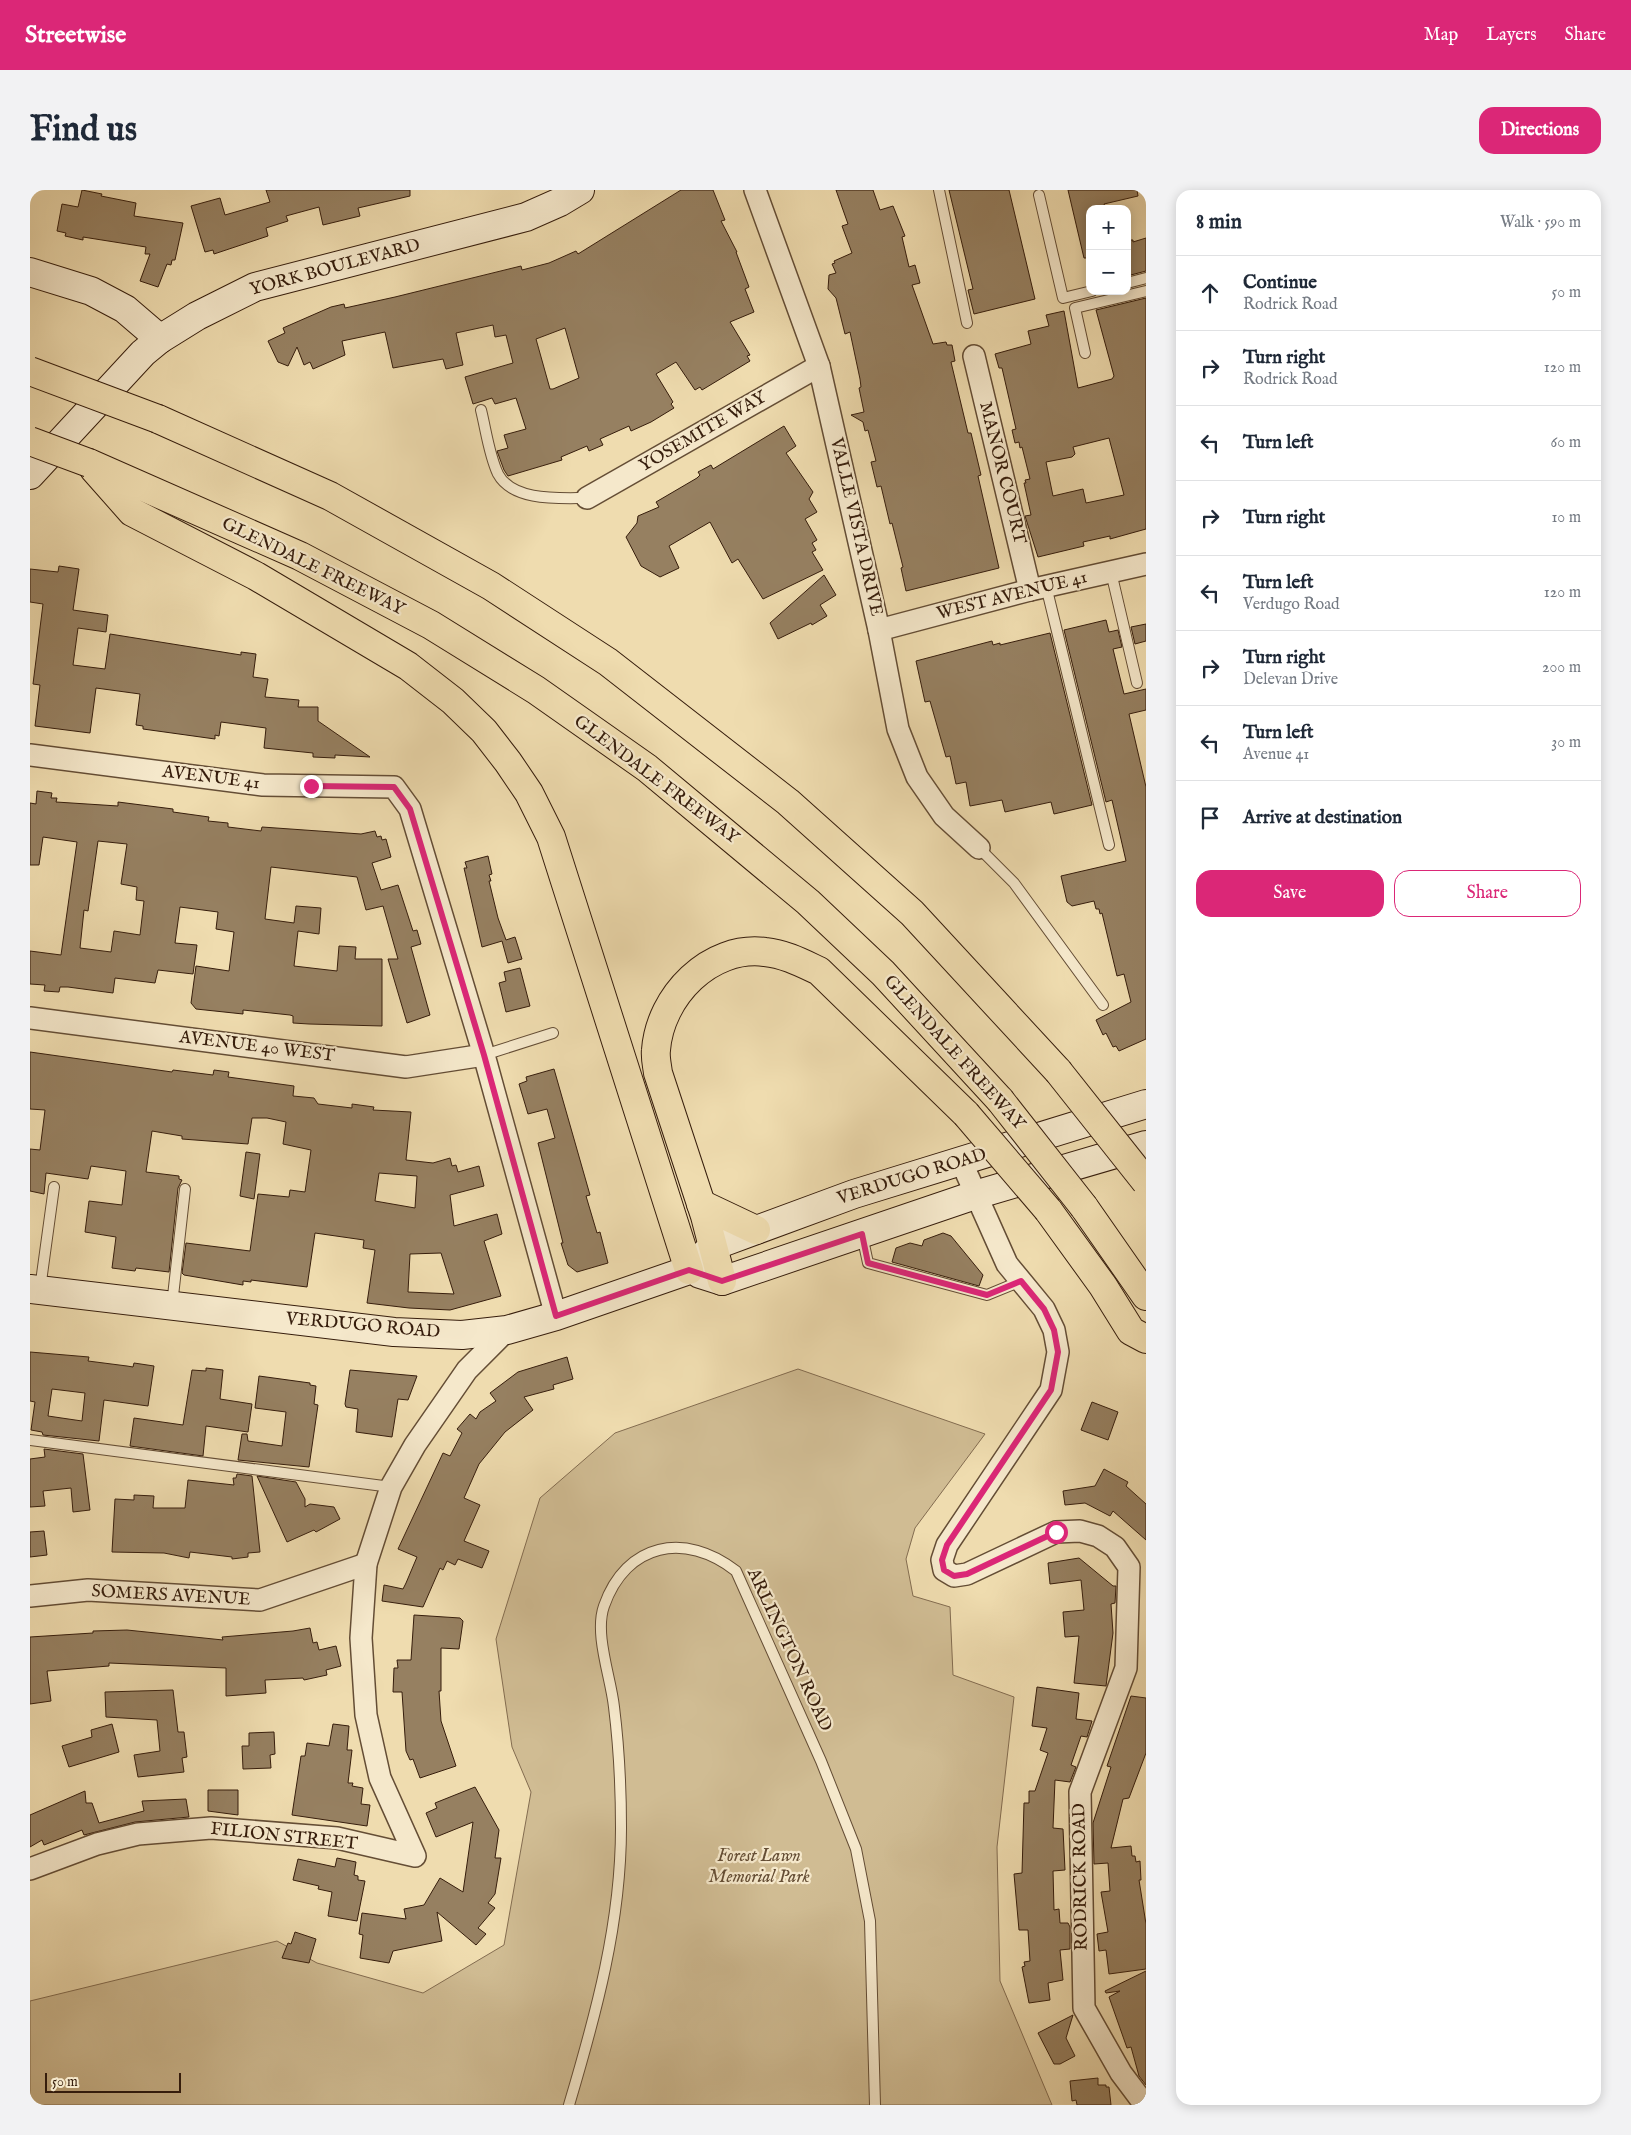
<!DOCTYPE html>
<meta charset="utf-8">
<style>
body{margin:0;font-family:"IM FELL English",serif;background:#f2f2f3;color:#1f2937}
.controls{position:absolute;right:15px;top:15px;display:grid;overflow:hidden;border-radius:10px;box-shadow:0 2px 12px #0003}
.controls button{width:45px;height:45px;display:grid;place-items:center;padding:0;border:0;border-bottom:1px solid #e0e1e3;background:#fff;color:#1f2937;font:25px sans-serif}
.scale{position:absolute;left:15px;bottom:12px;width:136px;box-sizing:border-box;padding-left:5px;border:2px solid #361d0c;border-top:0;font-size:14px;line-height:18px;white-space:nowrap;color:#361d0c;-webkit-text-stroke:4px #f5e8cb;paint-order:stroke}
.stop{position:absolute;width:15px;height:15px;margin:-11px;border:4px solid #db2777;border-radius:50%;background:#fff}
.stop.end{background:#db2777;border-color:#fff;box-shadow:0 1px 5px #0008}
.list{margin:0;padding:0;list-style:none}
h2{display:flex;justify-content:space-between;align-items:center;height:65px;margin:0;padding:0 20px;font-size:21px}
h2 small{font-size:16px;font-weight:400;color:#747a83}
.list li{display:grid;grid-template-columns:32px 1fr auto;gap:15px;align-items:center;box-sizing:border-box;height:75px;padding:0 20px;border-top:1px solid #e0e1e3}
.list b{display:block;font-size:19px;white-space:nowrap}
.list p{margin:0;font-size:16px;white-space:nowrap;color:#747a83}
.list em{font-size:16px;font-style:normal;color:#747a83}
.actions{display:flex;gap:10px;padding:15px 20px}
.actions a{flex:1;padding:11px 0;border:1px solid #db2777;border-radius:15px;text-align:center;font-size:18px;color:#db2777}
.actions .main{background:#db2777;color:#fff}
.icon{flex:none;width:28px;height:28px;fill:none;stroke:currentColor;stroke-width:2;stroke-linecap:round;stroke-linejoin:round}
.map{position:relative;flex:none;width:1116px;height:1915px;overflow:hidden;border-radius:15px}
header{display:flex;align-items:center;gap:30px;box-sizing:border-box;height:70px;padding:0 25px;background:#db2777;color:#fff}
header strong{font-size:24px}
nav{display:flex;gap:28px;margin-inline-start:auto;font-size:18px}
.intro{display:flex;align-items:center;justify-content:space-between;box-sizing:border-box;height:120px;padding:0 30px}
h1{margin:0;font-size:35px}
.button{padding:12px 22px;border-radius:15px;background:#db2777;color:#fff;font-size:18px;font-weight:700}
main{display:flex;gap:30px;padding:0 30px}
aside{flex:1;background:#fff;border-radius:15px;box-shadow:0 2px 12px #0003}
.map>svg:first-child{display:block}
</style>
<header>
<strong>Streetwise</strong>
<nav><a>Map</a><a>Layers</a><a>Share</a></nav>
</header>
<div class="intro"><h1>Find us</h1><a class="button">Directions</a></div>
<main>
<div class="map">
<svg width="1116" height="1915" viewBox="0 0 1116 1915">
<rect width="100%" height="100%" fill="#efdcaf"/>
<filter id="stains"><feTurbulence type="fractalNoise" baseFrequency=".004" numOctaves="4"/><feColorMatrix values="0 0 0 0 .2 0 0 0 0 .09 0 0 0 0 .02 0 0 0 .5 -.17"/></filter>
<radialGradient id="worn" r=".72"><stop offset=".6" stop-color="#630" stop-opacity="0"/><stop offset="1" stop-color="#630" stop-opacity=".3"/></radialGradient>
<!-- green -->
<path fill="#d0bc93" stroke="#836c50" d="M768,1179L955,1244L885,1338L876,1369L883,1406L920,1417L923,1485L984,1507L967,1657L970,1791L1022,1915H0V1811L247,1751L287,1773L393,1803L474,1755L501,1602L482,1557L466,1449L510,1308L585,1243Z"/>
<!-- building -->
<g fill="#968061" stroke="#361d0c" fill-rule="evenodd">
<path d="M52,0L72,4L71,6L106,13L104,26L153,33L145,70H142L141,75L137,74L128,97L110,91L120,64H115L116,57L53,47V50L35,46L36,43L27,41L32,14L48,17Z"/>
<path d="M236,0H380V6L328,18L330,26L293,35L289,17L256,26L258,31L236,38L238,46L184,64L183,60L175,62L161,16L190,8L195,25L240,12Z"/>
<path d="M651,0H683L695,30L691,31L707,62H706L719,97L715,99L724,122L700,132L720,165L717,166L720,171L672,200L670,197L665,200L646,172L626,184L643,212L641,214L644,218L621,232L601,241L599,236L570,249L573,255L559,261L557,256L531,267L532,270L478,286L474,280L467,261L478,258L474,245L496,239L486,208L465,214L462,208L443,214L435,187L483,173L476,145L465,147L463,135L426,143L433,175L416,179L413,169L363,178L355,142L312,151L315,165L283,179L280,172L274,175L267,157L258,176L248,172L238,151L255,143L253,138L301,117L314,114L315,118L365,107L491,76L492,80L519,73L546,61L548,64ZM535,138L549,188L523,199H520L506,149Z"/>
<path d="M806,0H843L850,20L863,16L875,46L872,47L879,77L885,75L890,93L882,95L903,154L916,152L917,155H922L925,171L921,172L938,243H941L951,285L948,286L969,378L876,401L871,378L873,377L862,333L860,334L851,296L847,297L841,272L846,271L838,240L835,241L833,232L821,225L834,222L829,198L831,197L830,189L820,142L815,144L806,108L798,99L799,85L806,83L802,74L805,73L804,71L822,63L812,36L818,34Z"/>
<path d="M919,0H979L1005,109L944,124L938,100L943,99Z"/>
<path d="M1038,0H1107L1108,6L1074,14L1076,19H1060V68H1054Z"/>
<path d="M1116,48V81L1097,86V50H1103V52Z"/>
<path d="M1116,108V339L1080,349V346L1053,352L1054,356L1008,367L995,326L1001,325L994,293H996L995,290L1000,289L992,257L990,258L989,252L985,253L982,240L986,239L972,178H969L965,164L1001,154L998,141L1019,136L1016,125L1034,121L1048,198L1082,189L1084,186L1066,120ZM1079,248L1094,305L1056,313L1053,299L1023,306L1016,272L1042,267L1045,264L1043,257Z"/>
<path d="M754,236L766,256L756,263L783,302L779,309L787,322L775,329L787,350L782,353L786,360L782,362L793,380L733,409L708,369L702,373L680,332L639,356L649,378L630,387L611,376L596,347L607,333L608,326L629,317L626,312L667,288L670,285L668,282L681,275L683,279Z"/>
<path d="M29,376L49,379L43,420L78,425L76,442L48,438L43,475L75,479L80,444L211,465V462L226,464L223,487L238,489L235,507L269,510L268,517H288V531L340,567L305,565V568L283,567V563L234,558L236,538L191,532L189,546L185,545V549L113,539V536L106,535L110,504L66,498L60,543L5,536L10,495L3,494L13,414L0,412V379L28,382Z"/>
<path d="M794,385L806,405L790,415L797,426L782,435L781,433L748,449L740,433Z"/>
<path d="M1076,430L1079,442L1088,440L1092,457L1083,459L1094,504L1116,499V520L1099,524L1116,597V849L1089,861L1086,856L1083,857L1076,843L1073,845L1066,830L1101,812L1094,784L1087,786L1072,723L1070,724L1069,719H1066L1064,711L1042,716L1037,712L1031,686L1096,671L1082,610L1076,612L1034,440Z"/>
<path d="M1116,434V451L1105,454L1101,437Z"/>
<path d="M1020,443L1062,615L1024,624L1021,612L975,622L972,610L940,616L936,592L926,594L920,566L916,567L900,511L895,512L886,471L962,451L963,455L970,453V455Z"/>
<path d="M7,601L22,603L21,608H27L26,612L88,616V612L143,619V622L179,627L178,631L198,633V637L231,641L232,637L331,644L345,641L347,647L351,646L352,650L356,649L361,667L342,673L351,700L368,695L383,741L387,740L391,754L381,757L400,825L377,833L358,769H368L353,716L336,720L327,687L241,677L235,729L264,733L266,716L291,718L289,744L268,741L264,776L307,781L309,756L326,757L325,769H352V836L279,834L263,833V826L260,825L213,820V824L166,819L161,813L166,776L199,781L204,742L186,739L188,722L150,717L145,753L167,755L163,784L128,780L125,793L85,788L83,803L38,797H30L29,802L14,801L15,795L0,794V761L31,765L47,652L13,647L9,675H0V613L6,614ZM68,651L97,654L91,694L107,697L106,710L114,711L110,745L84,741L81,762L50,758L54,720L58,721Z"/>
<path d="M458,666L462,684L459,685L461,691H459L468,728L476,750L485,747L492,769L478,773L472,751L452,757L434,678H437L435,672Z"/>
<path d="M490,778L500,816L476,822L469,793L476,791L474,782Z"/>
<path d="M0,862L142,882L143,880L183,885L184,880L199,882L198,887L264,896L263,906L284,908L288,914L322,918V914L344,917L343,920L381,922L376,970L403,973L420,968L422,976L426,975L428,982L449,976L454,996L420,1005L424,1036L467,1024L472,1044L454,1051L471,1106L420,1120L379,1118L337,1113L345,1060L333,1058L334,1050L285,1043L277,1097L221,1090V1092L213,1091V1095L154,1085L152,1083L156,1053L220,1061L228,1004L259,1007L260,1000L275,1002L281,960L253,954L256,932L237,928H222L218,954L152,949V946L122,941L116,982L149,986V989L152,990L148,998L139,1082L106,1078L105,1081L82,1078L86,1047L55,1042L59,1011L92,1015L96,981L61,976L58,989L16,983L14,1004L0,1001V959L10,960L15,920L0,919ZM349,983L387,986L385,1018L345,1011ZM411,1063L424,1104L378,1102L380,1064Z"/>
<path d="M524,879L560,1005L556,1006L567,1043L570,1042L578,1073L547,1082L538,1075L531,1053H533L508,953L525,948L517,919L498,924L489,894L497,891L496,887Z"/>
<path d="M216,962L230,964L224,1009L210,1006Z"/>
<path d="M913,1043L921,1046L953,1085L949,1096L862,1072L866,1058L880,1053L892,1056L894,1050Z"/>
<path d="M0,1162L59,1167L58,1171L97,1176L103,1177L104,1173L124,1176L118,1216L74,1210L69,1251L13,1245L12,1242L1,1240L5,1212L0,1211ZM22,1199L55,1203L52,1231L18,1226Z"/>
<path d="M537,1167L543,1189L523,1195L524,1199L494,1207L503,1220L475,1242L449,1274L434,1308L450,1315L434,1351L459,1361L452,1378L428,1369L425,1375L417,1371L413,1380L410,1378L393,1417L352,1411L354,1395L373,1399L376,1393L387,1367L368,1359L413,1263L420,1266L432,1243L427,1239L440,1224L446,1229L450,1222L466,1211L460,1203L488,1182Z"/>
<path d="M176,1178L193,1180L190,1209L222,1214L218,1242L176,1236L173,1266L100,1256L104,1228L153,1235L162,1180L176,1181Z"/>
<path d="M320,1180L387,1186L378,1210L368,1209L362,1247L326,1242L328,1219L316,1217L315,1214Z"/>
<path d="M229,1186L280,1193V1195L286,1196L284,1214L288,1215L279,1277L208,1270L212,1244H217L218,1251L252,1256L256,1222L225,1218Z"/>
<path d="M1062,1212L1088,1222L1078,1250L1051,1240Z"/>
<path d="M14,1259L53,1264L60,1320L43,1322L41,1298L13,1301L15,1316L0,1317V1269L15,1267Z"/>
<path d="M1074,1279L1098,1292L1096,1296L1116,1314V1350L1083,1321L1080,1326L1055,1313L1035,1315L1033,1301L1065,1296Z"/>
<path d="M207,1284L222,1286L230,1362L218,1363V1367L202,1369V1367L160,1362L159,1368L134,1363L82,1362L85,1309L104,1310V1305L124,1306L123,1318H155L158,1290L204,1295L203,1288H206Z"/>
<path d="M227,1286L266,1292L275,1309V1317L280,1314L304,1317L310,1329L286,1342L284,1340L257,1352Z"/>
<path d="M14,1341L17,1365L0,1367V1342Z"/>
<path d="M1049,1368L1083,1396H1086L1085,1413L1081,1414L1083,1443L1076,1496L1044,1493L1049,1446L1035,1447L1033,1422L1054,1420L1051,1390L1020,1394L1018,1373Z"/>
<path d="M384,1425L430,1428L433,1431L429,1459L411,1458V1501H409L411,1531L426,1576L390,1588L383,1569L380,1570L376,1561L372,1502H363L364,1478H368L367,1470H381Z"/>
<path d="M280,1438L283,1453L287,1452L289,1460L306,1456L311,1476L296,1480L297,1485L274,1490L273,1488L235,1490L236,1503L196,1506V1478L79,1473V1476L17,1481L21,1511L0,1514V1447L63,1443V1441L97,1440L193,1450L192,1447L263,1441Z"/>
<path d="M1007,1497L1049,1503L1046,1529L1062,1531L1057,1547L1051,1546L1041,1575L1046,1577L1040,1592L1025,1590L1023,1638L1033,1639L1035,1680L1023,1681L1024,1720L1029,1719L1030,1733H1038L1040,1737V1759L1030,1760L1033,1790L1018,1793L1020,1810L999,1813L992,1777L995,1776L994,1772L1000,1771L998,1740H989L984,1684L992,1683L994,1613H999V1601H1005L1018,1563L1010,1560L1017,1538L1002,1536Z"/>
<path d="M143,1500L148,1542H154L157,1567L152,1568L154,1582L108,1587L104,1565L130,1561L127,1530L76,1527L75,1502Z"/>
<path d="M1101,1506L1116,1508V1563L1099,1608L1093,1609L1081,1658L1101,1656L1102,1666H1105L1106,1672L1110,1671L1111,1690H1109L1116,1734V1779L1079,1784L1076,1760L1069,1761L1067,1744L1078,1742L1071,1702L1080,1701L1078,1673L1064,1674L1063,1633L1081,1577L1077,1576Z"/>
<path d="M82,1534L89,1562L39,1577L32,1556L62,1547L61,1540Z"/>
<path d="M303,1534L319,1536L317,1560H322L318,1593H323L322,1596L333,1598L331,1614L340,1615L337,1636L262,1625L271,1566H275L277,1553L299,1556Z"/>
<path d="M244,1542L245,1564L240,1565L241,1578L213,1579L212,1556H219V1543Z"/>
<path d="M445,1597L469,1640L465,1668H471L465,1704L458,1713L465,1718L448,1738L456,1744L446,1755L407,1722L412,1751L363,1761L359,1773L330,1768L333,1745L329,1744L332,1723L376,1729L374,1719L394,1715L410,1688L433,1702L443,1632L406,1647L396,1623L407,1618L405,1613Z"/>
<path d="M178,1600H208V1625L178,1621Z"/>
<path d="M55,1601L56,1613H62L69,1633L114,1621L112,1611L156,1609L159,1627L105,1632L54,1645L52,1640L14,1655L12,1650L0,1657V1625Z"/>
<path d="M307,1668L326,1672L324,1685L328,1686V1690L335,1691L327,1731L298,1726L302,1702L288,1699L289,1696L263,1690L268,1669L305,1677Z"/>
<path d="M265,1742L286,1749L279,1773L252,1768L258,1753L261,1754Z"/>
<path d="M1116,1781V1895L1109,1886L1101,1857L1097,1858L1079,1807L1090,1801L1076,1803L1075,1801Z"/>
<path d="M1043,1825L1036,1848L1045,1866L1030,1874H1024L1008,1843Z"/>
<path d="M1068,1888V1895H1076V1897H1079L1081,1915H1047L1046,1910L1042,1911L1040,1891Z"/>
</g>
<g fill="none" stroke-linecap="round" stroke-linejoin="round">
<defs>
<g id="lane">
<path d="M909,0L937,133"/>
<path d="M1009,5L1033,108L1062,101"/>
<path d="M1097,93L1116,88"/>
<path d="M1055,163L1045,118L1116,101"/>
<path d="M451,220C456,240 459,265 468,284C483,312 531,308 557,308"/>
<path d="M1081,382L1107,493"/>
<path d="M1016,396L1079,655"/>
<path d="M949,658L984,693L1073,815"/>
<path d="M454,865L523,843"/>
<path d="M832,1045L838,1073L957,1105L991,1091"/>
<path d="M10,1099L24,997"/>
<path d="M142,1115L155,999"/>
<path d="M0,1250L361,1297"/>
<path d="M539,1915C566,1824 591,1733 591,1638C591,1597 589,1557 584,1517C581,1488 564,1444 574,1416C596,1353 655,1341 706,1381L791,1571L826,1659L840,1731L845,1915"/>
</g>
<g id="street">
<path d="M725,0L789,176L849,440L868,539L887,587L914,626L949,658"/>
<path d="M944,166L1000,400"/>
<path d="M557,308L789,176"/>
<path d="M849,440L1000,400L1116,374"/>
<path d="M0,565L233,595L364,597L380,619L454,865L526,1126"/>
<path d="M0,828L376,877L454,865"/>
<path d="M931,971L977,1074L1014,1119L1024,1140L1028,1162L1021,1200L917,1355L912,1370L914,1380L924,1386L937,1384L1026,1342L1050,1341L1068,1346L1085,1357L1099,1377L1096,1478L1050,1602L1054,1818L1091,1883L1115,1915"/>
<path d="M0,1406L58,1400L230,1410L336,1374"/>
<path d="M0,1679L67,1654L108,1644L181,1638L307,1648L385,1666L350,1588L336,1525L331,1448L336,1374L361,1297L385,1255L437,1180L477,1140"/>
</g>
<g id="secondary">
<path d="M0,82L61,101L95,119L130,149"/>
<path d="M0,285L113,163L130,149L167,126L225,97L496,27L530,12L550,0"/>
<path d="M670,1084L692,1091L945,1005L1116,955"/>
<path d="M0,1099L364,1142L432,1145L477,1140L526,1126L659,1080L683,1056L824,1004L1116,914"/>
</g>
<g id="highway">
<path d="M128,229L300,306L461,396L578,472L758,612L882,723L1028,881"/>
<path d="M59,273L270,366L401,435L506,500L617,578L778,712L853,783L970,910"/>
<path d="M64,279L102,322L226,386L378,476L423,511L454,541L478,572L499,603L521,647L659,1080"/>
<path d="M671,1014L726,1040"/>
<path d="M1054,1017L1116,1106"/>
<path d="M1018,1020L1073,1096L1101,1141L1116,1149"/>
<path d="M692,1091L675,1026L628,883C627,875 625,867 626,860C630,806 680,755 735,762C755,764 772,773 789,781L936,924"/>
</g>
</defs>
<!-- lane casing -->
<use href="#lane" stroke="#644d35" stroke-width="12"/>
<!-- street casing -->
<use href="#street" stroke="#644d35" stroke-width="24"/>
<!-- secondary casing -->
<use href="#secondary" stroke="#361d0c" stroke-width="30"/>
<!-- highway casing -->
<use href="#highway" stroke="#361d0c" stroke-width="30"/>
<!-- lane -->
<use href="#lane" stroke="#f5e8cb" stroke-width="10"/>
<!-- street -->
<use href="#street" stroke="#f5e8cb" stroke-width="21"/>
<!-- secondary -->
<use href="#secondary" stroke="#f5e8cb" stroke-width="28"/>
<!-- highway -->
<use href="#highway" stroke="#efdcaf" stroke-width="28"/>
<defs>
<g id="highway-bridge">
<path d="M0,181L128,229"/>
<path d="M0,251L59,273"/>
<path d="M1028,881L1116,992"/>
<path d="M970,910L1054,1017"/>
<path d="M936,924L1018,1020"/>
</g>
</defs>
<!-- highway-bridge casing -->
<use href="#highway-bridge" stroke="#361d0c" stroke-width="30" stroke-linecap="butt"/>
<!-- highway-bridge -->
<use href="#highway-bridge" stroke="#efdcaf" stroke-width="28"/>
</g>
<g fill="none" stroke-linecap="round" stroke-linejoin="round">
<!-- route -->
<path stroke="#db2777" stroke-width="6" d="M281,596L364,597L380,619L454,865L526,1126L659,1080L692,1091L832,1044L838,1073L957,1105L991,1091L1014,1119L1024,1140L1028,1162L1021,1200L917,1355L912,1370L914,1380L924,1386L937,1384L1026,1342"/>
</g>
<g text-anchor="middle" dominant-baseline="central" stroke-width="4.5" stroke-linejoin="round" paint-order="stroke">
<!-- street labels -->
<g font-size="18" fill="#361d0c" stroke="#f5e8cb">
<text transform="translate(305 78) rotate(-15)">YORK BOULEVARD</text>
<text transform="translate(673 242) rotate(-30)">YOSEMITE WAY</text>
<text transform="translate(972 283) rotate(76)">MANOR COURT</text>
<text transform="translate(826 337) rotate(77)">VALLE VISTA DRIVE</text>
<text transform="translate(283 377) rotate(26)">GLENDALE FREEWAY</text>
<text transform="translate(982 406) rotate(-14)">WEST AVENUE 41</text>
<text transform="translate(181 588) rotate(7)">AVENUE 41</text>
<text transform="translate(626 590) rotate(37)">GLENDALE FREEWAY</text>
<text transform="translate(227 857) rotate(7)">AVENUE 40 WEST</text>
<text transform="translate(924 863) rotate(48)">GLENDALE FREEWAY</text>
<text transform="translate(882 987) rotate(-17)">VERDUGO ROAD</text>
<text transform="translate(333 1136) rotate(5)">VERDUGO ROAD</text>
<text transform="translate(141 1406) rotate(3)">SOMERS AVENUE</text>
<text transform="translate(759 1460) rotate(65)">ARLINGTON ROAD</text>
<text transform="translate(254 1647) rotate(6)">FILION STREET</text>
<text transform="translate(1051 1687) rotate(-91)">RODRICK ROAD</text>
</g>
<!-- park labels -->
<g font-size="18" font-style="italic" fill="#644d34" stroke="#f5e8cb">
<text x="729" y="1666">Forest Lawn<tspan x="729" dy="21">Memorial Park</tspan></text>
</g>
</g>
<rect width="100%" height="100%" filter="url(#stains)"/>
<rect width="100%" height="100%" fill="url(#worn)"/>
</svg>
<div class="controls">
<button>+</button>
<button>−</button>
</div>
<div class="scale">50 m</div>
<div class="stop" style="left:1026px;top:1342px"></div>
<div class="stop end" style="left:281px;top:596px"></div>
</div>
<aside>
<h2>8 min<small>Walk · 590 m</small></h2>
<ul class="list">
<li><svg class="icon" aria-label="ahead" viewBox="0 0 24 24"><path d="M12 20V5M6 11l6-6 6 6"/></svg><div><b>Continue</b><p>Rodrick Road</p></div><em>50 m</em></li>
<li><svg class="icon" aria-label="right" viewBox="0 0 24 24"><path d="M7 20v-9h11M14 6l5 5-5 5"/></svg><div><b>Turn right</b><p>Rodrick Road</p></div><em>120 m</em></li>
<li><svg class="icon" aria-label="left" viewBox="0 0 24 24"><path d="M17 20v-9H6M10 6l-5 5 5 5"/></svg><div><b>Turn left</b></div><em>60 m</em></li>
<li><svg class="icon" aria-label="right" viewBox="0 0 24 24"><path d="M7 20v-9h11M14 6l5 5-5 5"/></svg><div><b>Turn right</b></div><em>10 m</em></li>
<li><svg class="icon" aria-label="left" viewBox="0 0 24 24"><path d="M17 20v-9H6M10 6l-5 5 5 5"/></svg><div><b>Turn left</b><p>Verdugo Road</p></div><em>120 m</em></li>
<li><svg class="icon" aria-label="right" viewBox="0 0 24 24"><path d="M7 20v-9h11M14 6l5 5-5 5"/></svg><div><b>Turn right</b><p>Delevan Drive</p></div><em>200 m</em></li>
<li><svg class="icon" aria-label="left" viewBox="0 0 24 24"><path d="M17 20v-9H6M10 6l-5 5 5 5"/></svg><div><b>Turn left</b><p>Avenue 41</p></div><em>30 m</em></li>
<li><svg class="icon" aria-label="arrive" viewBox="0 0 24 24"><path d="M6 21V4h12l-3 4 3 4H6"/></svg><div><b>Arrive at destination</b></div></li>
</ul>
<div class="actions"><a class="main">Save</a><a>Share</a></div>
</aside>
</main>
